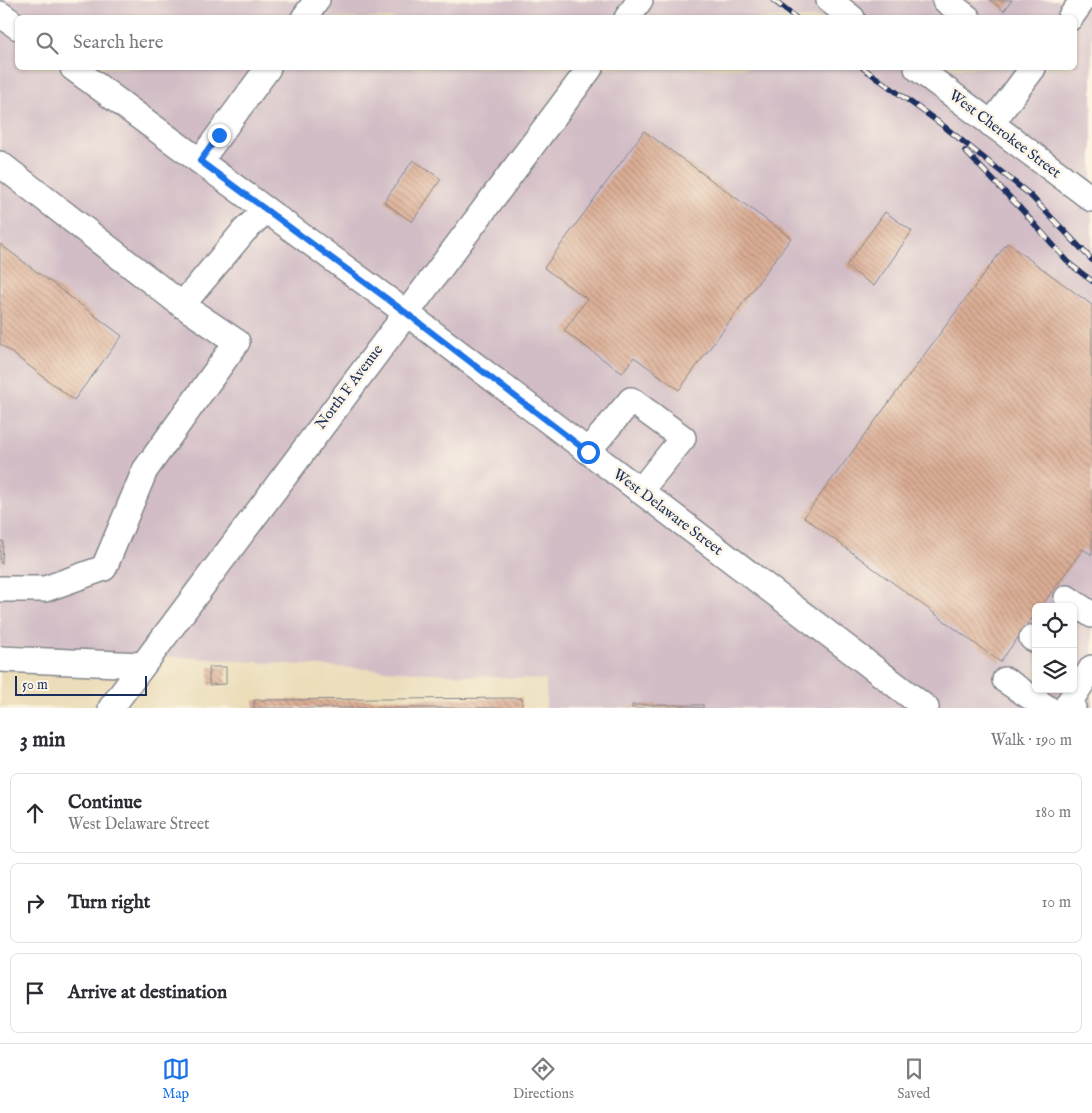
<!DOCTYPE html>
<meta charset="utf-8">
<style>
body{margin:0;font-family:"IM FELL English",serif;background:#f7f7f7;color:#2b2b33}
.controls{position:absolute;right:15px;bottom:15px;display:grid;overflow:hidden;border-radius:8px;box-shadow:0 1px 4px #0004}
.controls button{width:45px;height:45px;display:grid;place-items:center;padding:0;border:0;border-bottom:1px solid #e1e1e2;background:#fff;color:#2b2b33;font:25px sans-serif}
.scale{position:absolute;left:15px;bottom:12px;width:132px;box-sizing:border-box;padding-left:5px;border:2px solid #1b2f5e;border-top:0;font-size:14px;line-height:18px;white-space:nowrap;color:#1b2f5e;-webkit-text-stroke:4px #fcf5e5;paint-order:stroke}
.stop{position:absolute;width:15px;height:15px;margin:-11px;border:4px solid #1a73e8;border-radius:50%;background:#fff}
.stop.end{background:#1a73e8;border-color:#fff;box-shadow:0 1px 5px #0008}
.list{margin:0;padding:0;list-style:none}
h2{display:flex;justify-content:space-between;align-items:center;height:65px;margin:0;padding:0 20px;font-size:21px}
h2 small{font-size:16px;font-weight:400;color:#7c7c81}
.list li{display:grid;grid-template-columns:32px 1fr auto;gap:15px;align-items:center;box-sizing:border-box;height:80px;margin:0 10px 10px;padding:0 10px;border:1px solid #e1e1e2;border-radius:8px}
.list b{display:block;font-size:19px;white-space:nowrap}
.list p{margin:0;font-size:16px;white-space:nowrap;color:#7c7c81}
.list em{font-size:16px;font-style:normal;color:#7c7c81}
.icon{flex:none;width:28px;height:28px;fill:none;stroke:currentColor;stroke-width:2;stroke-linecap:round;stroke-linejoin:round}
.map{position:relative;flex:none;width:1092px;height:708px;overflow:hidden}
.search{position:absolute;background:#fff;box-shadow:0 1px 4px #0004;left:15px;right:15px;top:15px;height:55px;display:flex;align-items:center;gap:12px;box-sizing:border-box;padding:0 18px;border-radius:8px;color:#7c7c81;font-size:19px}
.sheet{height:335px;background:#fff}
nav{display:flex;justify-content:space-around;align-items:center;box-sizing:border-box;height:70px;border-top:1px solid #e1e1e2;background:#fff;font-size:14px;color:#7c7c81}
nav a{display:grid;justify-items:center;gap:2px}
nav .on{color:#1a73e8}
.map>svg:first-child{display:block}
</style>
<div class="map">
<svg width="1092" height="708" viewBox="0 0 1092 708">
<defs>
<pattern id="building-back-hatch" width="6" height="6" patternUnits="userSpaceOnUse" patternTransform="scale(1.25)"><rect width="6" height="6" fill="#dbad94"/><path d="M-1 5l2 2M0 0l6 6M5-1l2 2" fill="none" stroke="#b18d7c"/></pattern>
</defs>
<rect width="100%" height="100%" fill="#fcf5e5"/>
<filter id="ink" filterUnits="userSpaceOnUse"><feTurbulence type="fractalNoise" baseFrequency=".02" numOctaves="2"/><feDisplacementMap in="SourceGraphic" scale="10" xChannelSelector="R" yChannelSelector="G"/><feConvolveMatrix kernelMatrix="1 2 1 2 8 2 1 2 1" color-interpolation-filters="sRGB"/></filter>
<filter id="wash" filterUnits="userSpaceOnUse"><feTurbulence type="fractalNoise" baseFrequency=".0096" numOctaves="4" result="noise"/><feDisplacementMap in="SourceGraphic" scale="20" xChannelSelector="R" yChannelSelector="G"/><feGaussianBlur stdDeviation="1.12" result="paint"/><feColorMatrix in="noise" values="0 0 0 0 0 0 0 0 0 0 0 0 0 0 0 0 0 1.4 0 .05"/><feComposite in="paint" operator="in"/></filter>
<g filter="url(#wash)">
<rect width="100%" height="100%" fill="#ecdebb"/>
<!-- industrial -->
<path fill="#d2bdc6" fill-rule="evenodd" d="M0,0H1092V708H546V680L0,646ZM18,18H1074V68H18ZM1036,607H1073V689H1036Z"/>
<g id="blocks">
<!-- building -->
<g fill="url(#building-back-hatch)">
<path d="M990,0H1012L1004,11Z"/>
<path d="M644,131L791,238L679,390L634,357L622,373L564,331L587,299L544,268Z"/>
<path d="M413,160L441,179L412,222L384,202Z"/>
<path d="M885,212L912,231L874,286L846,266Z"/>
<path d="M1007,243L1092,305V555L1083,549L1041,607H1036V613L1000,662L804,517Z"/>
<path d="M0,244L122,336L74,400L0,344Z"/>
<path d="M0,541H3L2,564L0,563Z"/>
<path d="M209,667H226V684L209,685Z"/>
<path d="M522,698V708H254V700Z"/>
<rect x="632" y="705" width="71" height="3"/>
</g>
</g>
</g>
<g filter="url(#ink)">
<use href="#blocks" fill-opacity="0" stroke="#84868c" stroke-width="1"/>
<g fill="none" stroke-linecap="round" stroke-linejoin="round">
<defs>
<g id="minor">
<path d="M829,0L852,18"/>
<path d="M945,0L968,18"/>
<path d="M0,14L18,27"/>
<path d="M304,18L317,0"/>
<path d="M627,18L640,0"/>
<path d="M1070,18L1083,0"/>
<path d="M73,68L405,312L926,708"/>
<path d="M917,68L1092,199"/>
<path d="M991,124L1033,68"/>
<path d="M200,161L268,68"/>
<path d="M0,164L182,305L244,231L266,210"/>
<path d="M588,451L631,400L683,438L640,491"/>
<path d="M0,589H45L104,568L145,470L237,342L182,305"/>
<path d="M1067,598L1092,615"/>
<path d="M1032,638L1036,640"/>
<path d="M0,659L143,665"/>
<path d="M1005,680L1047,708"/>
<path d="M111,708L590,68"/>
<path d="M1073,708L1068,704L1092,668"/>
</g>
</defs>
<!-- minor casing -->
<use href="#minor" stroke="#84868c" stroke-width="28"/>
<!-- minor -->
<use href="#minor" stroke="#fff" stroke-width="25"/>
<defs>
<g id="rail">
<path d="M773,0L796,18"/>
<path d="M863,68L941,124L1029,194L1092,260"/>
<path d="M965,151L1021,209L1071,265L1092,281"/>
</g>
</defs>
<!-- rail casing -->
<use href="#rail" stroke="#1b2f5e" stroke-width="5.5"/>
<!-- rail -->
<use href="#rail" stroke="#fcf5e5" stroke-width="4" stroke-dasharray="11" stroke-linecap="butt"/>
</g>
</g>
<g fill="none" stroke-linecap="round" stroke-linejoin="round" filter="url(#ink)">
<!-- route -->
<path stroke="#1a73e8" stroke-width="6" d="M219,135L200,161L405,312L588,452"/>
</g>
<g text-anchor="middle" dominant-baseline="central" stroke-width="5" stroke-linejoin="round" paint-order="stroke">
<!-- street labels -->
<g font-size="15" fill="#1b2f5e" stroke="#fcf5e5">
<text transform="translate(1005 134) rotate(37)">West Cherokee Street</text>
<text transform="translate(349 387) rotate(-53)">North F Avenue</text>
<text transform="translate(668 512) rotate(37)">West Delaware Street</text>
</g>
</g>
</svg>
<div class="controls">
<button><svg class="icon" aria-label="locate" viewBox="0 0 24 24"><circle cx="12" cy="12" r="6"/><path d="M12 2v4M12 18v4M2 12h4M18 12h4"/></svg></button>
<button><svg class="icon" aria-label="layers" viewBox="0 0 24 24"><path d="M12 4l9 5-9 5-9-5zM3 14l9 5 9-5"/></svg></button>
</div>
<div class="scale">50 m</div>
<div class="stop" style="left:588px;top:452px"></div>
<div class="stop end" style="left:219px;top:135px"></div>
<div class="search"><svg class="icon" aria-label="search" viewBox="0 0 24 24"><circle cx="10" cy="10" r="6"/><path d="M15 15l6 6"/></svg>Search here</div>
</div>
<section class="sheet">
<h2>3 min<small>Walk · 190 m</small></h2>
<ul class="list">
<li><svg class="icon" aria-label="ahead" viewBox="0 0 24 24"><path d="M12 20V5M6 11l6-6 6 6"/></svg><div><b>Continue</b><p>West Delaware Street</p></div><em>180 m</em></li>
<li><svg class="icon" aria-label="right" viewBox="0 0 24 24"><path d="M7 20v-9h11M14 6l5 5-5 5"/></svg><div><b>Turn right</b></div><em>10 m</em></li>
<li><svg class="icon" aria-label="arrive" viewBox="0 0 24 24"><path d="M6 21V4h12l-3 4 3 4H6"/></svg><div><b>Arrive at destination</b></div></li>
</ul>
</section>
<nav>
<a class="on"><svg class="icon" aria-label="map" viewBox="0 0 24 24"><path d="M3 6l6-2 6 2 6-2v14l-6 2-6-2-6 2zM9 4v14M15 6v14"/></svg>Map</a>
<a><svg class="icon" aria-label="directions" viewBox="0 0 24 24"><path d="M12 3l9 9-9 9-9-9zM9 14v-3h6M13 9l2 2-2 2"/></svg>Directions</a>
<a><svg class="icon" aria-label="saved" viewBox="0 0 24 24"><path d="M7 4h10v16l-5-4-5 4z"/></svg>Saved</a>
</nav>
